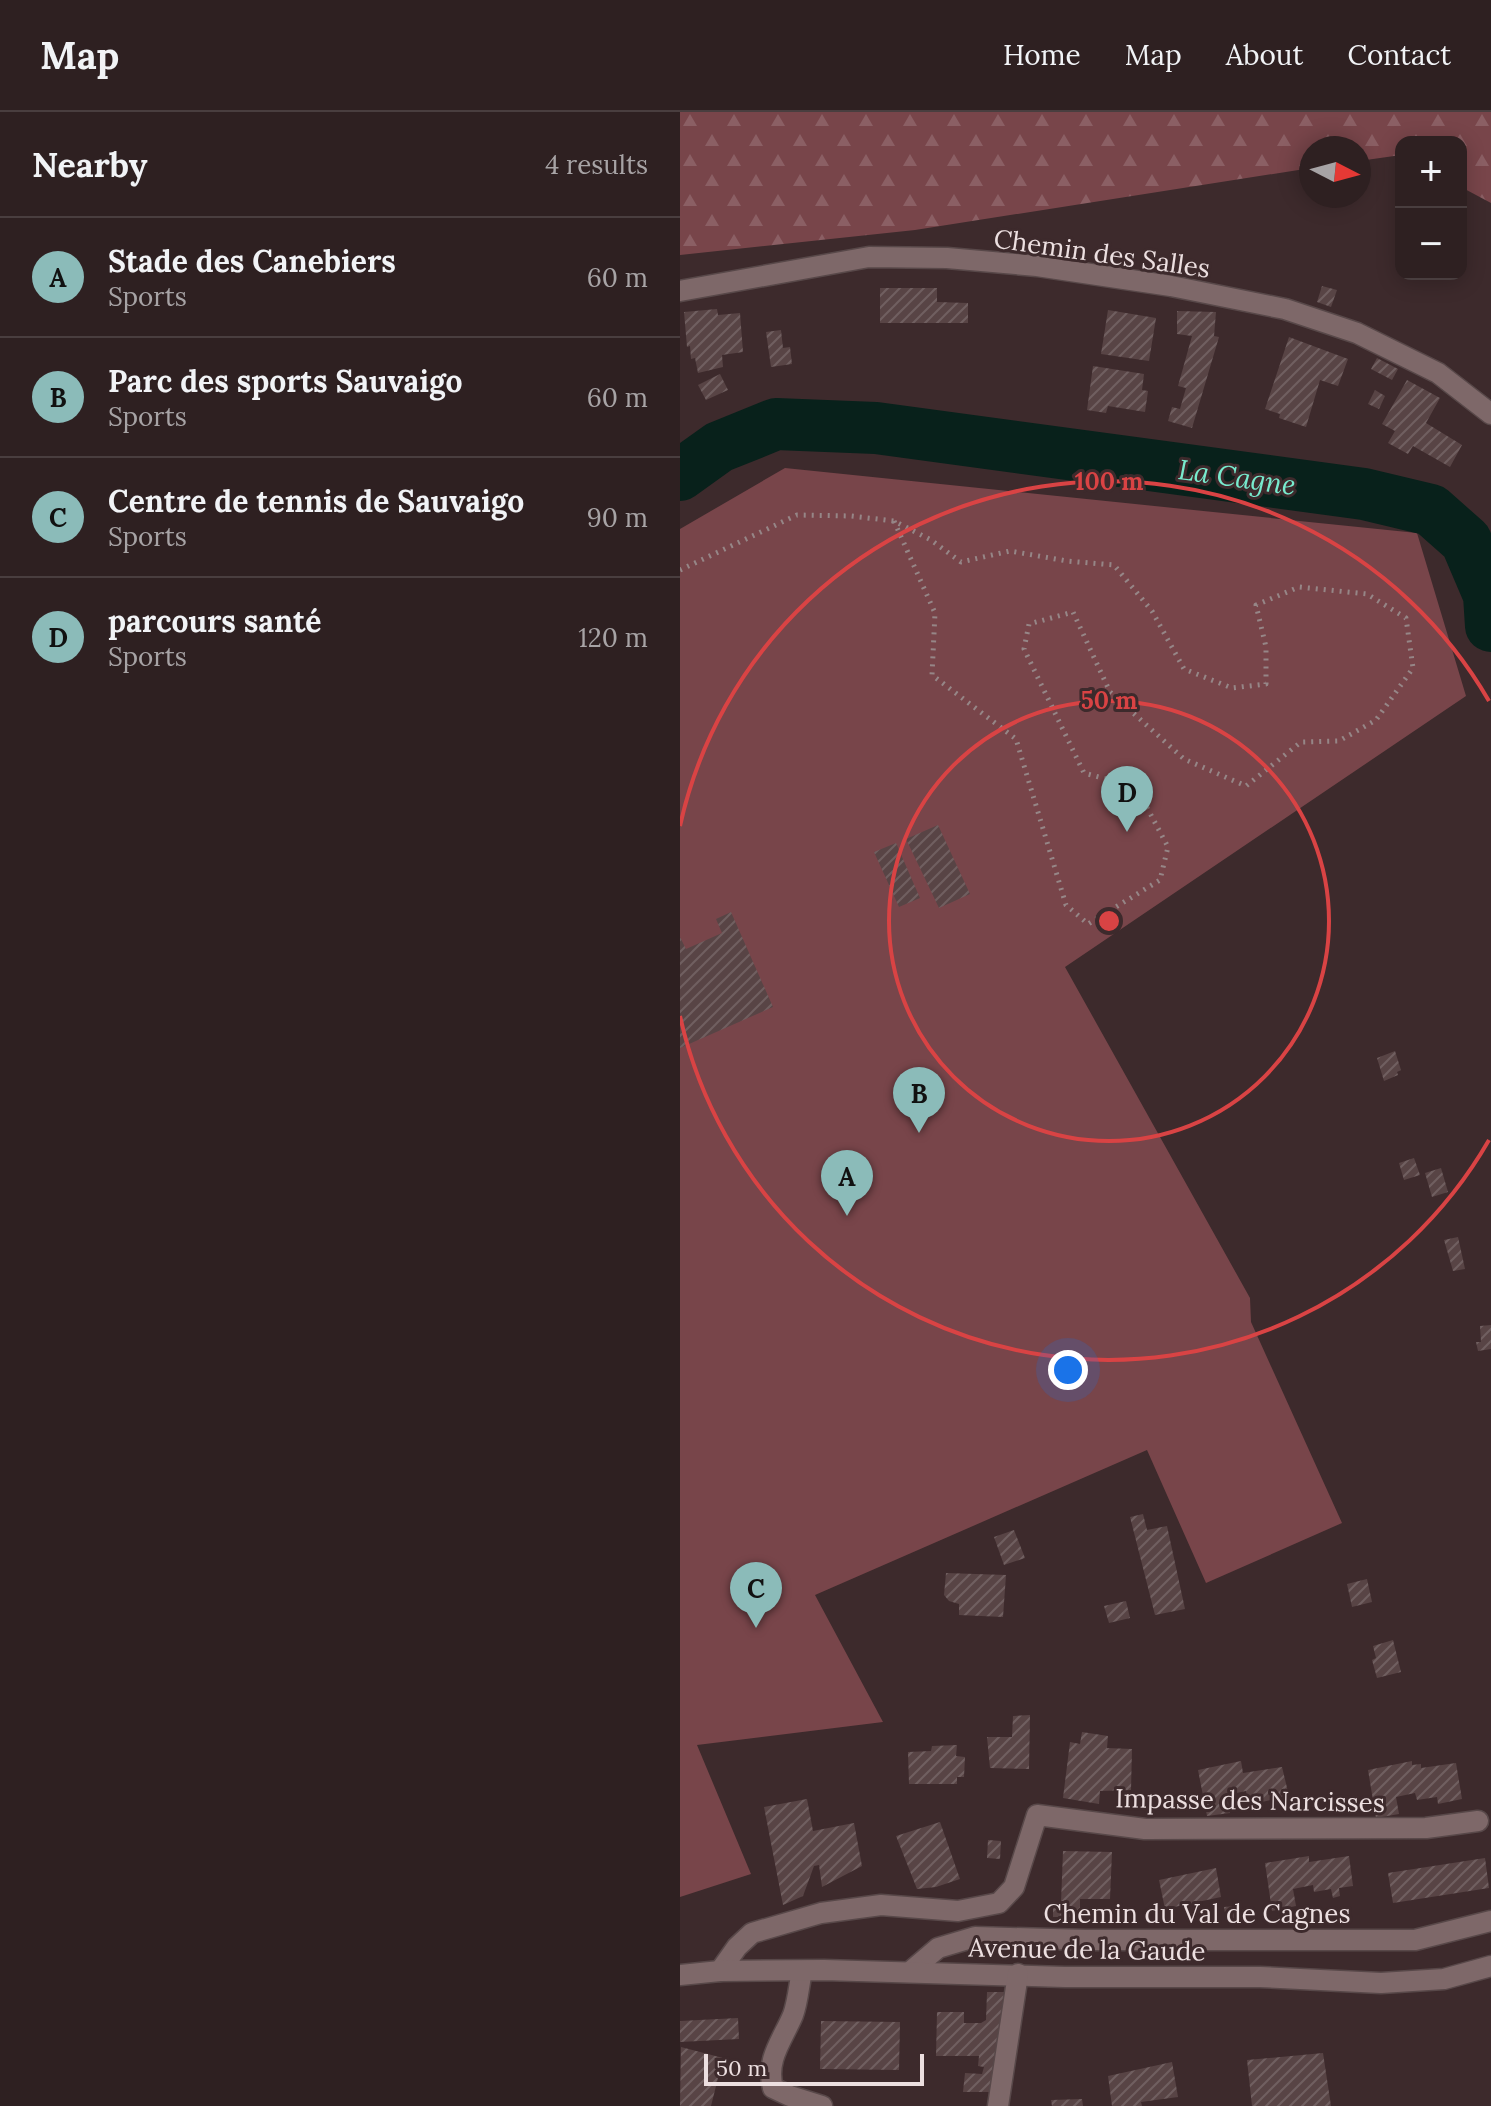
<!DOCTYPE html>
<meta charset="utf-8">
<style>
body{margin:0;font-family:Lora,serif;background:#3a2d2e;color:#f1f3f6}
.controls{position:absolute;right:24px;top:24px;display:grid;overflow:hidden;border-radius:16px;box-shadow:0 4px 20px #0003}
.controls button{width:72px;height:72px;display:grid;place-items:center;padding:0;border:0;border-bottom:2px solid #493e3f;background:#2e2021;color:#f1f3f6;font:40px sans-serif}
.compass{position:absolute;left:619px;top:24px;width:72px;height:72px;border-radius:50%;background:#2e2021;box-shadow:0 4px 20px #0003;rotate:96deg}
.scale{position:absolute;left:24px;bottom:20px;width:220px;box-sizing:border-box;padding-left:8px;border:4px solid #ecdfe0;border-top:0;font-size:22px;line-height:28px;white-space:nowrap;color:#ecdfe0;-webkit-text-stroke:6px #3d2a2c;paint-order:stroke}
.you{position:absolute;left:388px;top:1258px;width:28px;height:28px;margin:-20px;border:6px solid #fff;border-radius:50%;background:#1a73e8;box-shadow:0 0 0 12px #1a73e833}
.badge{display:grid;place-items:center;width:52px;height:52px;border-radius:50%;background:#8bbbb9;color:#111;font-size:26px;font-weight:700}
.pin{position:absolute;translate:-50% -66px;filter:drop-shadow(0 2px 4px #0008)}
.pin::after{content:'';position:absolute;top:42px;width:28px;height:24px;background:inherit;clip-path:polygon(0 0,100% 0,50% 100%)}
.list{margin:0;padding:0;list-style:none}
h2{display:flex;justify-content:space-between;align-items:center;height:104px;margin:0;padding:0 32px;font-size:34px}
h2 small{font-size:26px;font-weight:400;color:#a7a3a5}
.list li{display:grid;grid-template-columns:52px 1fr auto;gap:24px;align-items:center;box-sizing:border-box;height:120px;padding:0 32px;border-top:2px solid #493e3f}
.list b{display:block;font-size:30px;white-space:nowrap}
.list p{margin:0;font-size:26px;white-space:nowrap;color:#a7a3a5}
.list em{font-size:26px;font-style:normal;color:#a7a3a5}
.map{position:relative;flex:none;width:811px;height:1994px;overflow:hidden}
header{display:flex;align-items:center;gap:48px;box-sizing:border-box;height:112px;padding:0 40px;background:#2e2021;border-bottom:2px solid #493e3f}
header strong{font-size:38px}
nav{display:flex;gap:44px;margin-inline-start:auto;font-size:28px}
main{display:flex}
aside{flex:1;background:#2e2021}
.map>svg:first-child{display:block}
</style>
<header>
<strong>Map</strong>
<nav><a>Home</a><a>Map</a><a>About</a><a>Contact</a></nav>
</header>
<main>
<aside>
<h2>Nearby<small>4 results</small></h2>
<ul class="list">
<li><span class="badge">A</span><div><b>Stade des Canebiers</b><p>Sports</p></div><em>60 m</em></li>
<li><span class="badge">B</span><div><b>Parc des sports Sauvaigo</b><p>Sports</p></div><em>60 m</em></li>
<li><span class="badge">C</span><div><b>Centre de tennis de Sauvaigo</b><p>Sports</p></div><em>90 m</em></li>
<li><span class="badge">D</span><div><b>parcours santé</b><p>Sports</p></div><em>120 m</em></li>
</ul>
</aside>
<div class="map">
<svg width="811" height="1994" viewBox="0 0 811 1994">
<defs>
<pattern id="forest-firs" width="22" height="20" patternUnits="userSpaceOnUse" patternTransform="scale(2)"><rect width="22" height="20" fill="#78454a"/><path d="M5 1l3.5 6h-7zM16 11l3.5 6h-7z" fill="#8b5f64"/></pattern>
<pattern id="building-hatch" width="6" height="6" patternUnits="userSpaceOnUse" patternTransform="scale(2)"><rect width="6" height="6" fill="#584445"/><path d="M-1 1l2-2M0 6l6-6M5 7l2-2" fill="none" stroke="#705f60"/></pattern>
</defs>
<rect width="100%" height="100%" fill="#3d2a2c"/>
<!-- forest -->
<path fill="url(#forest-firs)" d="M0,0H811V91L781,75V30H721V43L679,49V36H631V56L235,118L0,143Z"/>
<!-- pitch -->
<path fill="#78454a" d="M105,356L737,421L786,584L385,855L570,1186L571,1210L662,1411L526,1471L467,1338L135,1483L203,1610L17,1633L71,1762L0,1785V417Z"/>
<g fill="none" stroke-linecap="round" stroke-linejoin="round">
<!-- river -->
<path stroke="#08211b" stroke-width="52" d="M0,363L39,335L96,312L196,316L684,382L751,398L786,429L809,483L811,514"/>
</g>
<!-- building -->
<g fill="url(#building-hatch)">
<path d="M642,174L657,178L651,195L637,190Z"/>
<path d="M200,176H257V190L288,191V211H200Z"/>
<path d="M37,197L38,203L60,201L63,240L42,243L43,255L18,261L15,246L11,247L10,234L7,235L4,200Z"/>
<path d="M428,198L476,206L469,249L421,242Z"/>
<path d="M497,199L536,200L534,224L539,225L512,316L488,309L492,295L500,297L506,276L498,274L512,224L497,222Z"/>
<path d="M101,218L103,236L110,235L112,252L91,255L86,220Z"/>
<path d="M609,225L668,247L658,274L640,268L626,315L599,306L600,302L585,297Z"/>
<path d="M697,246L718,257L712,268L691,257Z"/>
<path d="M413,254L464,262L462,278L468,279L465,300L428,294L426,301L407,298Z"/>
<path d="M40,262L48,278L26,288L18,273Z"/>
<path d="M727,268L760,286L746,311L782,333L770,355L733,334L728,342L708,331L715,319L702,312Z"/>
<path d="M695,278L705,284L699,297L688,292Z"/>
<path d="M258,713L290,782L259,796L226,727Z"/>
<path d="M216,731L240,786L219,795L194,740Z"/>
<path d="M51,800L93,895L0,936V825L6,837L42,821L36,807Z"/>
<path d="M715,939L721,958L717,960L718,963L704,969L697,946Z"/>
<path d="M734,1046L740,1063L724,1068L719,1051Z"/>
<path d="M761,1056L768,1080L752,1085L745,1061Z"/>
<path d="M778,1125L785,1157L773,1159L764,1128Z"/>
<path d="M811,1213V1237L798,1239L796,1230H801L800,1214Z"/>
<path d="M463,1402L467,1418L487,1414L505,1497L475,1503L450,1405Z"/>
<path d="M334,1418L345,1446L324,1453L314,1425Z"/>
<path d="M266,1461L326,1463L323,1505L279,1503V1492L269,1489L264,1483Z"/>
<path d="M687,1467L692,1490L672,1495L667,1472Z"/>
<path d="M446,1489L450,1506L429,1511L424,1494Z"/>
<path d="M713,1528L721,1560L697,1566L692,1548L696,1546L693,1534Z"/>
<path d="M350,1603L349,1657L310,1656L307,1625H332L333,1604Z"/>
<path d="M402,1620L428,1624L427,1636L452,1637L451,1678L420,1679L419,1692L383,1686L390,1630L400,1632Z"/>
<path d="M277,1633L276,1644L285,1645L284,1665H277V1672H229L228,1640L251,1639L252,1634Z"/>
<path d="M561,1649L563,1661L602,1655L609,1684L568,1693L566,1679L547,1683L550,1701L527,1704L518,1658Z"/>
<path d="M732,1649V1653L741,1652V1656L776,1651L782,1687L758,1692L757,1685L737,1688L735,1681L716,1685L719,1702L696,1706L688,1658Z"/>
<path d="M127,1687L133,1719L174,1711L182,1754L142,1775L139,1753L134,1754L123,1784L103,1793L84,1695Z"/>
<path d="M260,1710L280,1767L256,1775L237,1777L216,1724Z"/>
<path d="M308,1728L321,1729L320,1747L307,1746Z"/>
<path d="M383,1739L432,1740L430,1787H400V1805H373V1791H381Z"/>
<path d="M629,1744V1750L669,1744L673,1774L659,1776L660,1784L653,1786L651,1777L634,1780L633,1773L613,1777L616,1794L592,1799L585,1751Z"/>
<path d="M805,1746L809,1776L713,1791L708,1761Z"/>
<path d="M536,1756L541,1785L485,1797L479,1768Z"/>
<path d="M555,1794L556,1798L566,1797L567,1808L557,1810V1806L546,1807L544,1795Z"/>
<path d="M307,1880H324L310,1980H283L285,1961L302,1962L304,1955L298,1954L299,1944H256L257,1900H284V1911H301L306,1908Z"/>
<path d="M58,1906L59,1927L0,1930V1909Z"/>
<path d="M141,1909L220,1910L219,1958L140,1957Z"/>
<path d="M1,1935L43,1946L31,1994H0Z"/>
<path d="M643,1941L651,1994H572L567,1948Z"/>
<path d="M492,1950L498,1985L461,1990L462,1994H432L428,1964Z"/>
<path d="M402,1987L403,1994H372L371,1988Z"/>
</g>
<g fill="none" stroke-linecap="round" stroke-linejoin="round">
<defs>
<g id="minor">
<path d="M0,179L189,145L267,146L357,154L491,174L605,197L677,221L758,261L811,302"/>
<path d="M40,1859L57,1835L72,1821L141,1801L201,1793L278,1799L319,1791L334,1775L357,1703L465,1717L746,1716L798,1709"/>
<path d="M122,1859C119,1873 118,1889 113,1903C103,1927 85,1948 93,1976L110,1984L142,1994"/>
<path d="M231,1859L258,1836L295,1825L406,1828H735L811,1809"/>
<path d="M0,1863L40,1859L144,1858L385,1865H580L701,1871L764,1867L811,1854"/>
<path d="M318,1994L338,1862"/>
</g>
</defs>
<!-- minor casing -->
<use href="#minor" stroke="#584849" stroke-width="23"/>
<!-- path -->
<path stroke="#968687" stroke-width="5" stroke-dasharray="2 6" stroke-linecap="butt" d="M0,458L117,403L171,404L214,409L251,428L281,450L330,439L387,449L434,453L472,499L504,557L552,576L586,572V535L576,493L619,475L687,482L726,506L733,556L696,608L659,629L621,630L566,674L504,647L430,580L393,500L349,512L344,537L404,661L456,675L488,735L480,768L408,812L386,793L336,627L252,563L255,501L214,409"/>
<!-- minor -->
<use href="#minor" stroke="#7e6869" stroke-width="20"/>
</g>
<!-- distance rings -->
<g fill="none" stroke="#d94344" stroke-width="4">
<circle cx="429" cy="809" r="220"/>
<path d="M809 1028A439 439 0 0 1 0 904M0 714A439 439 0 0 1 809 589"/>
</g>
<g text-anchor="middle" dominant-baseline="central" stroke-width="6" stroke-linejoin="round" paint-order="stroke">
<!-- street labels -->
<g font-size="26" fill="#ecdfe0" stroke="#3d2a2c">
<text transform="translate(422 141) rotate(8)">Chemin des Salles</text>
<text transform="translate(570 1688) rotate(1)">Impasse des Narcisses</text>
<text x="517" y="1801">Chemin du Val de Cagnes</text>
<text transform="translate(407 1837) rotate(1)">Avenue de la Gaude</text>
</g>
<!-- water labels -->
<g font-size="28" font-style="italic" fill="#78ebce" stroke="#3d2a2c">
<text transform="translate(557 365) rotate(8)">La Cagne</text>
</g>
</g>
<circle cx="429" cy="809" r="12" fill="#d94344" stroke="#3d2a2c" stroke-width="4"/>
<g font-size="24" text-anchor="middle" font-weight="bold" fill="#d94344" stroke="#3d2a2c" stroke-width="6" stroke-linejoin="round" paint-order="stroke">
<text x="429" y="378">100 m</text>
<text x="429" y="597">50 m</text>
</g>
</svg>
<div class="controls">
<button>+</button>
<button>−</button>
</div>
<svg class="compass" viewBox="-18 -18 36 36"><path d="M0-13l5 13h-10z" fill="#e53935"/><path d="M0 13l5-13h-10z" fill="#a7a3a5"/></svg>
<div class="scale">50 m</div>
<div class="you"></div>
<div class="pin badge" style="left:167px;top:1104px">A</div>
<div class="pin badge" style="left:239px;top:1021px">B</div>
<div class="pin badge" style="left:76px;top:1516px">C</div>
<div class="pin badge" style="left:447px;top:720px">D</div>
</div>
</main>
